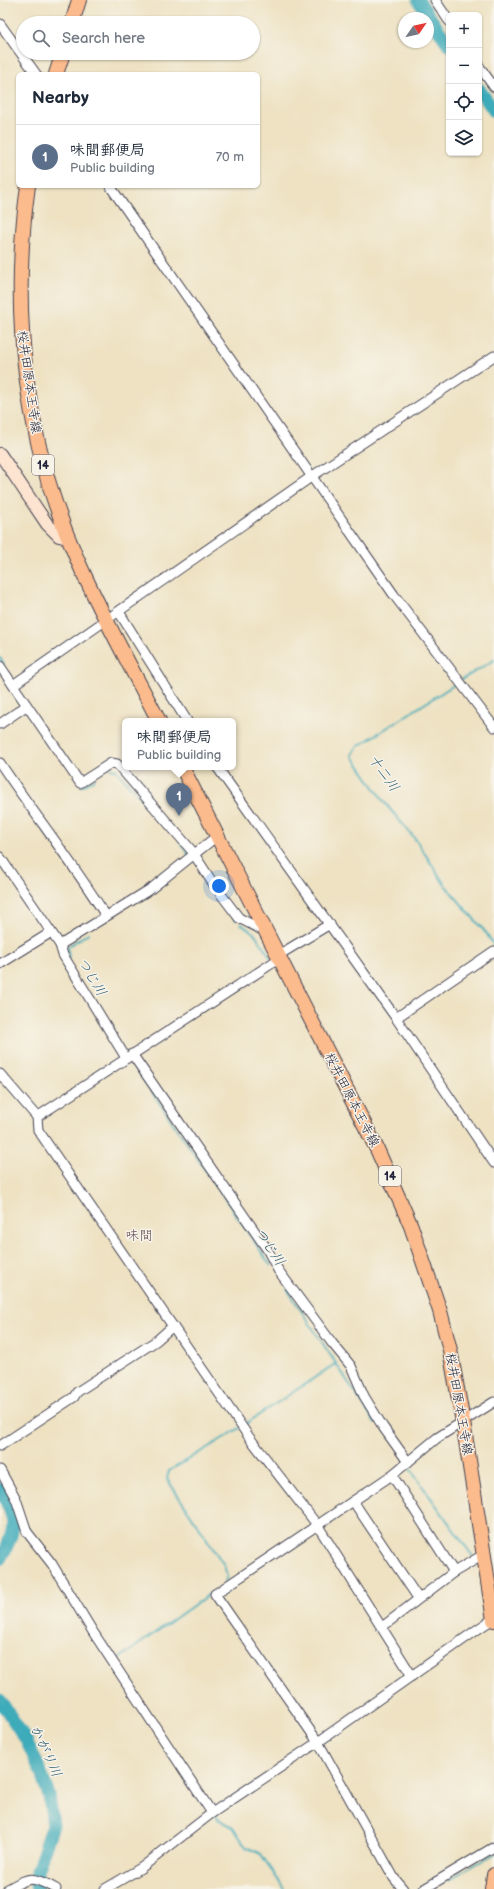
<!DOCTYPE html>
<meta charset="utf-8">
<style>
body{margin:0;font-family:"Balsamiq Sans","Klee One",sans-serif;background:#f6f6f7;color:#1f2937}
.controls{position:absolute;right:12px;top:12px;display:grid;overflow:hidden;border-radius:6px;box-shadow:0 1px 3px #0004}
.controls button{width:36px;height:36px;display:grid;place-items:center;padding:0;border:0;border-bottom:1px solid #e0e1e3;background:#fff;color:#1f2937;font:20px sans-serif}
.compass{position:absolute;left:398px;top:12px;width:36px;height:36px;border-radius:50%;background:#fff;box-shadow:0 1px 3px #0004;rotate:56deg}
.you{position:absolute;left:219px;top:886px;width:14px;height:14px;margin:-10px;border:3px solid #fff;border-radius:50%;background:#1a73e8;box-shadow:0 0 0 6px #1a73e833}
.badge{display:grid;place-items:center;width:26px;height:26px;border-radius:50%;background:#ea580c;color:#fff;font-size:13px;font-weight:700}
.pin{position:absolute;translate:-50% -33px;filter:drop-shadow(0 1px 2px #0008)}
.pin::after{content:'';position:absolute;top:21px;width:14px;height:12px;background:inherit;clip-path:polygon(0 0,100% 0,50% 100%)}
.popup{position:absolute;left:122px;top:718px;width:114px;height:52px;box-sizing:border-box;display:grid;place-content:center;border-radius:6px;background:#fff;filter:drop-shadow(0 1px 3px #0005);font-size:13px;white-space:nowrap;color:#747a83}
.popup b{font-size:15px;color:#1f2937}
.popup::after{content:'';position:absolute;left:50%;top:100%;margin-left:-8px;border:8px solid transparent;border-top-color:#fff}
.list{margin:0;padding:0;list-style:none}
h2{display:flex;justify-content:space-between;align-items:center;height:52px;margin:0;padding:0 16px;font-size:17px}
h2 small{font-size:13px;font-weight:400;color:#747a83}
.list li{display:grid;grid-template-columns:26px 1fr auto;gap:12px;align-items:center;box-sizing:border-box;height:64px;padding:0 16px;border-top:1px solid #e0e1e3}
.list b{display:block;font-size:15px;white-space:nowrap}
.list p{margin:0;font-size:13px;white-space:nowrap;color:#747a83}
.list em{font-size:13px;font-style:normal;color:#747a83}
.icon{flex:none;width:22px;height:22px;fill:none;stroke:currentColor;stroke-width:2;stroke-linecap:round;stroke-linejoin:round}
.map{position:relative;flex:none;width:494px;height:1889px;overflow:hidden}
.search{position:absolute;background:#fff;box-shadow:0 1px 3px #0004;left:16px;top:16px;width:244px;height:44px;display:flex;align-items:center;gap:10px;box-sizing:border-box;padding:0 14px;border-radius:22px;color:#747a83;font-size:15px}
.panel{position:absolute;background:#fff;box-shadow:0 1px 3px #0004;left:16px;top:72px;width:244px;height:116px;border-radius:6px}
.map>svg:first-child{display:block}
</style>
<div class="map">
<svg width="494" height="1889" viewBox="0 0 494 1889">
<rect width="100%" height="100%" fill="#f7f3e8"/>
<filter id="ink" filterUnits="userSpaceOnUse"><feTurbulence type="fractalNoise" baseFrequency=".025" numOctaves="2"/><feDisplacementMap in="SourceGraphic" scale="8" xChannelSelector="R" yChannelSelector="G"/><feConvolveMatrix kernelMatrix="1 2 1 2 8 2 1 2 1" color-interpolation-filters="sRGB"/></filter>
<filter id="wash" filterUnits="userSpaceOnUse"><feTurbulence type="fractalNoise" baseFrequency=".012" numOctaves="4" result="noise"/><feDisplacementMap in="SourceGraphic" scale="16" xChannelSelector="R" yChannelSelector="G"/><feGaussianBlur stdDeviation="0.9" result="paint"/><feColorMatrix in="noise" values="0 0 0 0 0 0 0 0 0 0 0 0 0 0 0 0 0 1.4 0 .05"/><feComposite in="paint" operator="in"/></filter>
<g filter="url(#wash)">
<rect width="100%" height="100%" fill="#eee2c3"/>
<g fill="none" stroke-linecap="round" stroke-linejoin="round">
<!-- stream -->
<g stroke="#3cabba" stroke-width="2">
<path d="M0,658L4,664"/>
<path d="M461,680L494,660"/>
<path d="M457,683L357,747L352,755L384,802L416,840L445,885L487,934L494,946"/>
<path d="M110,768L115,769L148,806"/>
<path d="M82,786L95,779"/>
<path d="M181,845L189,855"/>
<path d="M214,892L236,920"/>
<path d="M241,924L255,934L271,958"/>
<path d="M69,958L67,947L89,933"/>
<path d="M130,1060L271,1266"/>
<path d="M287,1289L375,1423"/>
<path d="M244,1425L335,1364"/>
<path d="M408,1466L474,1558"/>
<path d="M224,1583L227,1577L224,1565L167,1479L169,1471L240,1428"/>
<path d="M118,1662L117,1660L212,1592"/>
<path d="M215,1814L218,1819L233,1827L246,1847L261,1854L284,1889"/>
<path d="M448,1880L494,1854"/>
</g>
<!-- river -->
<g stroke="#3cabba" stroke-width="13">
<path d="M418,0L449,45"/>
<path d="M479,89L494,111"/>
<path d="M0,1489C16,1519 18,1529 0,1559"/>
<path d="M0,1700L26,1740L40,1770L49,1796L53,1825L37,1871L36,1889"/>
</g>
</g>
</g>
<g filter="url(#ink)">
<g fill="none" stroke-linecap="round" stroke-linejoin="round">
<defs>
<g id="street">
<path d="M435,0L449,21"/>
<path d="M0,24L36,74"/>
<path d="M479,66L494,87"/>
<path d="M110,186L394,595L494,727"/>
<path d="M119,612L187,721"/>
<path d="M0,666L80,783L111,763L117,764L192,851L214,885L239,918L266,932"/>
<path d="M13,685L311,477L494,356"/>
<path d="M0,724L26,706"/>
<path d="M0,763C34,814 73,863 106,916"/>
<path d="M217,767L396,1018L494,1163"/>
<path d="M0,857L60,945L63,955L126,1058"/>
<path d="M60,945L152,888L217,836"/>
<path d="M0,964L50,933"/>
<path d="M396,1018L494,951"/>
<path d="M132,1054L267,1249L278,1270L332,1343L351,1366L364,1396L383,1427L408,1462"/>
<path d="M0,1074L37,1117L38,1130L249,1437L318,1526L412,1676"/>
<path d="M37,1117L277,960L282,953L330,924"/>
<path d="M0,1446L74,1397L77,1392L156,1341L173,1326"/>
<path d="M0,1470L16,1499L27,1532L52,1564L93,1632L212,1813"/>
<path d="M353,1501L418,1598"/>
<path d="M454,1572L478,1558L484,1557"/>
<path d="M382,1627L454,1572L392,1475"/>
<path d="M8,1889C31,1876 32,1876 56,1889"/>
<path d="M105,1889L141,1868L212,1813L318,1742L478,1629L490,1621L494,1622"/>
<path d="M403,1889L394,1878L318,1742L215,1594L392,1475L437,1438L494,1402"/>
<path d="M424,1889L494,1847"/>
</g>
<path id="secondary" d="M0,454L47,524L59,536L68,538"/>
<g id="primary">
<path d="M72,23L79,0"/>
<path d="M56,74L63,53"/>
<path d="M28,186C10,313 25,442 77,559C101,614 131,667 159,721"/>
<path d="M182,767L377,1149L411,1226L440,1311L450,1350L463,1422L494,1620"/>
<path d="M492,1889L494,1875"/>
</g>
</defs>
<!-- street casing -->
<use href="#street" stroke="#413f4f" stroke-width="11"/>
<!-- secondary casing -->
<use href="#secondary" stroke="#413f4f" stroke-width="14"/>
<!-- primary casing -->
<use href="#primary" stroke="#413f4f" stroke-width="16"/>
<!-- street -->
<use href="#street" stroke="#fff" stroke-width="9"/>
<!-- secondary -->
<use href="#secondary" stroke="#fde4d1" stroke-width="12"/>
<!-- primary -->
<use href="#primary" stroke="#fbbb8d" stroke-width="14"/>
</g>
</g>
<g text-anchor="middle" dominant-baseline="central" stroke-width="3" stroke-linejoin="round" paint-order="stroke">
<!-- shield labels -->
<g fill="#f7f3e8" stroke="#62616f" stroke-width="1">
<rect x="32" y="455" width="22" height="20" rx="3"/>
<rect x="379" y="1166" width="22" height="20" rx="3"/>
</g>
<g font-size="12" font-weight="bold" fill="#22223b">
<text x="43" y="465">14</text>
<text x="390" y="1176">14</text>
</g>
<!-- street labels -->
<g font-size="13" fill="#22223b" stroke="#f7f3e8">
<text transform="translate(29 382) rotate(82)">桜井田原本王寺線</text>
<text transform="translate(352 1100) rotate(63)">桜井田原本王寺線</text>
<text transform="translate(459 1404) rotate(80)">桜井田原本王寺線</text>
</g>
<!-- water labels -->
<g font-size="14" font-style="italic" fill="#2c596e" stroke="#f7f3e8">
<text transform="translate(384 773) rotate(55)">十二川</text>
<text transform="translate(92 977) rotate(59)">つじ川</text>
<text transform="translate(270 1247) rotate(56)">つじ川</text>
<text transform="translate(46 1751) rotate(65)">かがり川</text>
</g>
<!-- neighbourhood labels -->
<g font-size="14" fill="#6c535c" stroke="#f7f3e8">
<text x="139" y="1235">味間</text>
</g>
</g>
</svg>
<div class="controls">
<button>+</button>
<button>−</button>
<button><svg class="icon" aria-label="locate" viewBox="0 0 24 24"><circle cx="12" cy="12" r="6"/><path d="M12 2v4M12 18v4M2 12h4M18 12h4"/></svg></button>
<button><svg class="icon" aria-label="layers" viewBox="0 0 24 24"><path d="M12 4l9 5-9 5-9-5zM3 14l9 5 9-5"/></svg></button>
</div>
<svg class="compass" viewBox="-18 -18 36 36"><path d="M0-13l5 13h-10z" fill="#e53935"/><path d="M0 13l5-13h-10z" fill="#747a83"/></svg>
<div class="you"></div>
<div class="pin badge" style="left:179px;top:816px;background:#5c6f8a">1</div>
<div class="popup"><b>味間郵便局</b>Public building</div>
<div class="search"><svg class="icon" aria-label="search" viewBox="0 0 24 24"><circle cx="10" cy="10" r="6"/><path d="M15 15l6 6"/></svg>Search here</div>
<section class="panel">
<h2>Nearby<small></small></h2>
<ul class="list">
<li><span class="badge" style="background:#5c6f8a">1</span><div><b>味間郵便局</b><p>Public building</p></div><em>70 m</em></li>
</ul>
</section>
</div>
